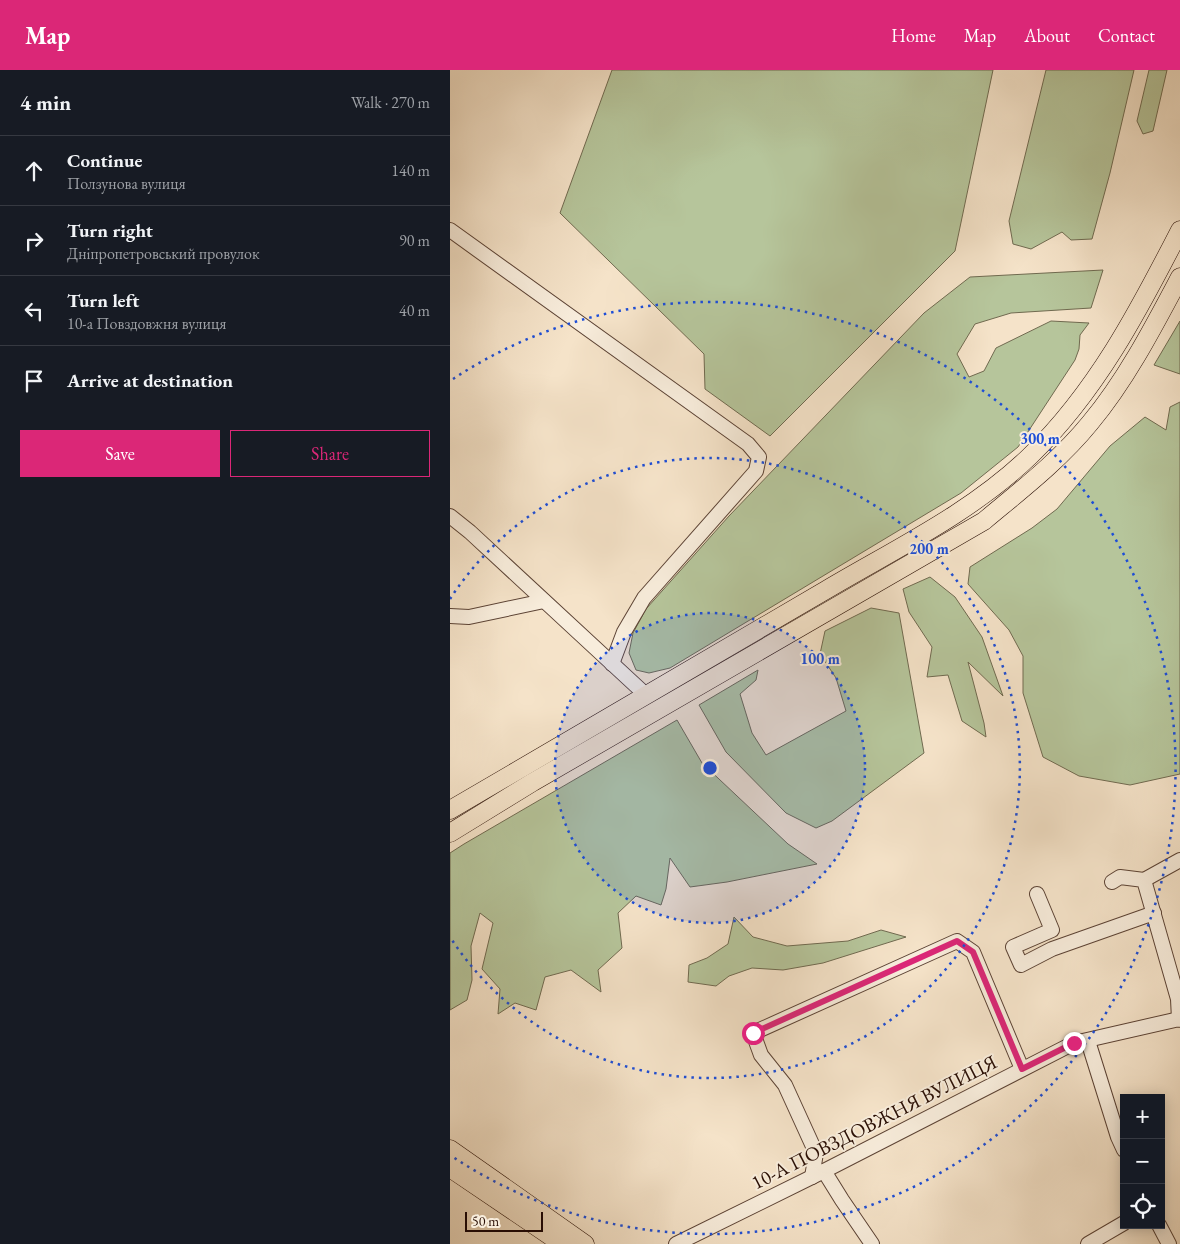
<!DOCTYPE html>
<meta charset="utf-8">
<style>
body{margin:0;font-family:"EB Garamond",serif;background:#242831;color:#f1f3f6}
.controls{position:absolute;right:15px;bottom:15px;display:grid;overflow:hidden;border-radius:0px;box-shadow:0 2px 12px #0003}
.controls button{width:45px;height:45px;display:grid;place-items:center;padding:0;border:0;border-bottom:1px solid #363941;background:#171b24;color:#f1f3f6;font:25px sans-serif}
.scale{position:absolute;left:15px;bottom:12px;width:78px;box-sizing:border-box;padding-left:5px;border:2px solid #290e04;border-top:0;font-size:14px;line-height:18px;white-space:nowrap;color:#290e04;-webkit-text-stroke:4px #f8eddc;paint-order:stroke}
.stop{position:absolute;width:15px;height:15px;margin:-11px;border:4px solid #db2777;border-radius:50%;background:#fff}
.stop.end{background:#db2777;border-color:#fff;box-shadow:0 1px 5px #0008}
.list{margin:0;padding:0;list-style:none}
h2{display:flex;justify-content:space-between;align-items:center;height:65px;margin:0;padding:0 20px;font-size:21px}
h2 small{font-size:16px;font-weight:400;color:#9ea1a6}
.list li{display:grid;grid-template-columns:32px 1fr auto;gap:15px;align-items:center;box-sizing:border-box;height:70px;padding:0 20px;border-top:1px solid #363941}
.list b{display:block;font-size:19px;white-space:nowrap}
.list p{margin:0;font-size:16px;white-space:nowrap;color:#9ea1a6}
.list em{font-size:16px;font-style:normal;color:#9ea1a6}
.actions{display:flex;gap:10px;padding:15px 20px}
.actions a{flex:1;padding:11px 0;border:1px solid #db2777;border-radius:0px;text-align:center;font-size:18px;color:#db2777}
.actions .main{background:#db2777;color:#fff}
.icon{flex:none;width:28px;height:28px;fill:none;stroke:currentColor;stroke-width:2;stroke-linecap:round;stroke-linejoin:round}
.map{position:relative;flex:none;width:730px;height:1174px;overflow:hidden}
header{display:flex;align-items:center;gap:30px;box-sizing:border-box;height:70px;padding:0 25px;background:#db2777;color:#fff}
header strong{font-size:24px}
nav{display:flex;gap:28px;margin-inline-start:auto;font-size:18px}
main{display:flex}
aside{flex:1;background:#171b24}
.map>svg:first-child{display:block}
</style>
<header>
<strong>Map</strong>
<nav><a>Home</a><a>Map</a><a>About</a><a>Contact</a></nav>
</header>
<main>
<aside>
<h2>4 min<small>Walk · 270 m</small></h2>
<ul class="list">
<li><svg class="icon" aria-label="ahead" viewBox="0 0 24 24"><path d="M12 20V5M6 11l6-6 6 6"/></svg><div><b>Continue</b><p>Ползунова вулиця</p></div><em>140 m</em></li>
<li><svg class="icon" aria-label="right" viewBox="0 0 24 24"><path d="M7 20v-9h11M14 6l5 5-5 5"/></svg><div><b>Turn right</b><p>Дніпропетровський провулок</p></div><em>90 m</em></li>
<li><svg class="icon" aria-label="left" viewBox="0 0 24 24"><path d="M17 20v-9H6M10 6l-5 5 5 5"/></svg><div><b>Turn left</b><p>10-а Повздовжня вулиця</p></div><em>40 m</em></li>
<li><svg class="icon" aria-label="arrive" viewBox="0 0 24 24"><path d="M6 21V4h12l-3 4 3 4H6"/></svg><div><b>Arrive at destination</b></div></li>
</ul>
<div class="actions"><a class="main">Save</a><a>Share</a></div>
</aside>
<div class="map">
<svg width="730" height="1174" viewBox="0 0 730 1174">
<rect width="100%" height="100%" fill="#f5e3c9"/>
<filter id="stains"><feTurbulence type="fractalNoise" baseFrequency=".004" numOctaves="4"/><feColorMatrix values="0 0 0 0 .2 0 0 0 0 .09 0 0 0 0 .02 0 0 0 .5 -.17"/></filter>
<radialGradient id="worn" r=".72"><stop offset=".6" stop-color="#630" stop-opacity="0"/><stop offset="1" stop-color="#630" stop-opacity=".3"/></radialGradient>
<!-- green -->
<g fill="#b6c59b" stroke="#706a50">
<path d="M162,0H543L505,181L320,366L255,319L254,284L110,143Z"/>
<path d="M596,0H684L660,103L642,169L621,170L612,162L581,179L563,174L559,151Z"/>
<path d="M699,0H717L703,61L693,64L687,51Z"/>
<path d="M653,200L641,238L561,243L525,254L507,284L519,307L534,301L546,278L601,251L639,253L630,265L629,279L625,290L568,377L511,423L220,598L199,603L186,600L179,583L183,563L196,539L279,446L474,243L520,207Z"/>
<path d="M730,251V304L704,295Z"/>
<path d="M730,332V704L680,715L629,706L593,687L573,623V586L559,560L518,514L520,497L582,458L607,439L660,376L695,347L716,360L720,337Z"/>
<path d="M480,507L505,527L532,567L553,626L518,592L534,653L536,667L512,651L498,605L477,607L482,577L459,542L453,519Z"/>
<path d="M421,538L449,543L474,683L382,751L366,758L336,743L276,682L249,635L308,600L306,610L290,624L302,663L316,685L396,641L386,608L370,584L375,561Z"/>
<path d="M227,650L252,693L338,774L367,794L277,812L240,817L220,788L216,819L211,835L186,826L168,843L172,878L148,900L151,922L121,900L95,907L86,940L65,933L48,944L50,919L32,899L43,853L30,843L21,876L22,910L17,930L0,940V783L14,774Z"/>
<path d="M284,847L303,867L337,876L398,871L431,860L456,867L373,893L333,900L302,898L279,906L266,916L238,912L239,895L257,888L278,874Z"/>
</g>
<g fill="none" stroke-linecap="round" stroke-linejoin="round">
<defs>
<g id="minor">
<path d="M0,160L298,374L309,387L306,401L194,528L174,562L162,594"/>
<path d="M0,446L20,462L196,625"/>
<path d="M0,546L19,547L94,531"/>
<path d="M694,810L730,790"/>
<path d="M662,812L670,807L694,810L728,929L729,949"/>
<path d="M587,824L602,860L563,877L571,895L602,879L704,843"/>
<path d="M638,971L668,1067L674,1080"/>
<path d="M374,1101L392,1130L422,1174"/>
<path d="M362,1107L366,1083L335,1015L311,985L303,963L507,871L523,882L572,999"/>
<path d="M709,1155L719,1174"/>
<path d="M226,1174L374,1101L624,973L729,949L730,950"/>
<path d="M638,1174L674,1153"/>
</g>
<g id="major">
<path d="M0,740C125,666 251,594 376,520C445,479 521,443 580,386C646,322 688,242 730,160"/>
<path d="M0,763L83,712L534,451C571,420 609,391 640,353C676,310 704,256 730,207"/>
<path d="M0,1079L135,1174"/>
<path d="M0,1098L112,1174"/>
</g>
</defs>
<!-- minor casing -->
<use href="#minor" stroke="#5c4335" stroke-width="16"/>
<!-- major casing -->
<use href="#major" stroke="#290e04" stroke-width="19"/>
<!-- minor -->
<use href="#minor" stroke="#f8eddc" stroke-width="14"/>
<!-- major -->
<use href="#major" stroke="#f5e3c9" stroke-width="18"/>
</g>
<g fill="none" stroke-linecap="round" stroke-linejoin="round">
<!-- route -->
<path stroke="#db2777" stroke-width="6" d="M303,963L507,871L523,882L572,999L624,973"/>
</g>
<!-- distance rings -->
<circle cx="260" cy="698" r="155" fill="#1d4ed8" fill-opacity=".12"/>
<g fill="none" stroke="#1d4ed8" stroke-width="2.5" stroke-dasharray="2.5 5">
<circle cx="260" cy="698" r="155"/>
<path d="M0 529A310 310 0 1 1 0 867"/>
<path d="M3 309A466 466 0 1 1 3 1087"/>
</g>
<g text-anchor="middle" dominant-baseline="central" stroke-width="4" stroke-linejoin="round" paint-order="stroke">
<!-- street labels -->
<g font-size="20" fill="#290e04" stroke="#f8eddc">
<text transform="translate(424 1052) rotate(-27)">10-А ПОВЗДОВЖНЯ ВУЛИЦЯ</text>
</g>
</g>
<circle cx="260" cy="698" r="8" fill="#1d4ed8" stroke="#f8eddc" stroke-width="2.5"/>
<g font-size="15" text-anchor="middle" font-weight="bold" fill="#1d4ed8" stroke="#f8eddc" stroke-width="4" stroke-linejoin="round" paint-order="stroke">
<text x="590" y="374">300 m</text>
<text x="479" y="484">200 m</text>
<text x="370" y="594">100 m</text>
</g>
<rect width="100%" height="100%" filter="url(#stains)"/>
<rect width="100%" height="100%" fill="url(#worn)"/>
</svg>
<div class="controls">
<button>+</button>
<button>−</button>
<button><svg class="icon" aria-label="locate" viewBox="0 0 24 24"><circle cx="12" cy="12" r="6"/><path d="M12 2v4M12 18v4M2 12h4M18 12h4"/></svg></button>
</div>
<div class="scale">50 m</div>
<div class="stop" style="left:303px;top:963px"></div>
<div class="stop end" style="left:624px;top:973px"></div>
</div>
</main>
